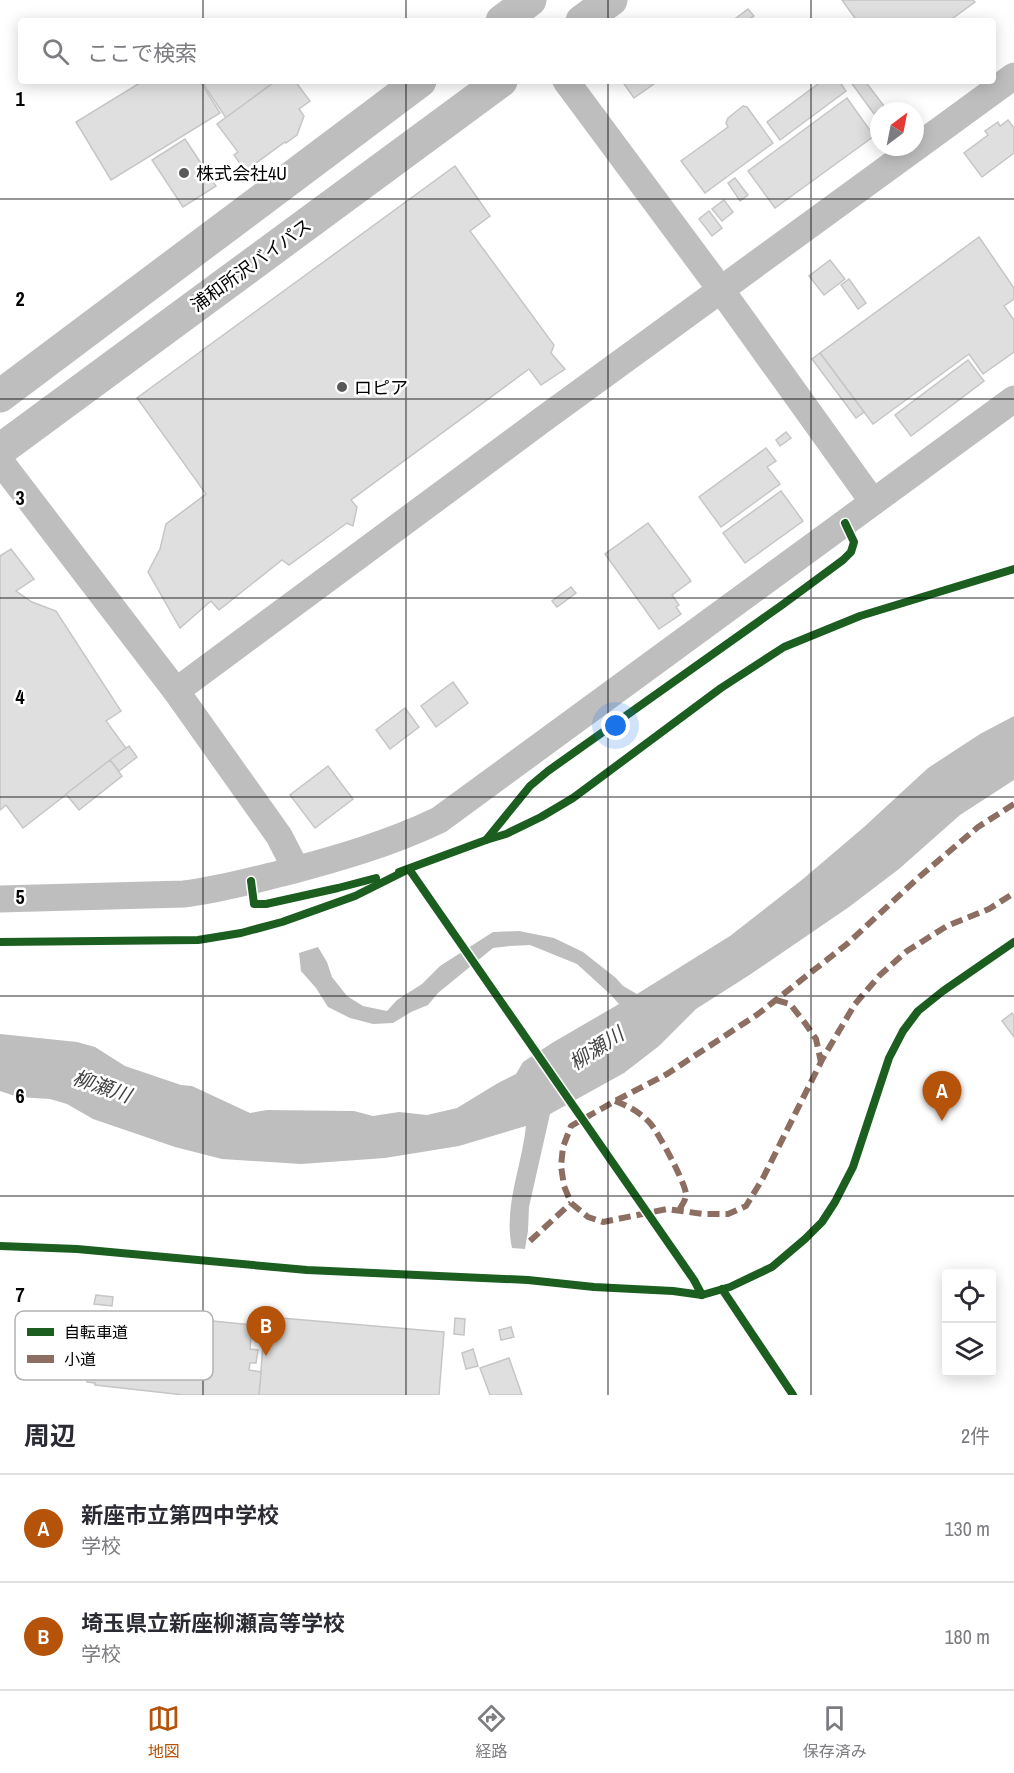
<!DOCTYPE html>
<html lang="ja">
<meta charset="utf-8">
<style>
body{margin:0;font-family:"Archivo Narrow","Noto Sans JP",sans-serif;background:#f7f7f7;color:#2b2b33}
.controls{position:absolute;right:18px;bottom:18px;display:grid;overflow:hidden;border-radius:6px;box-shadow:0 3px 15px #0003}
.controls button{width:54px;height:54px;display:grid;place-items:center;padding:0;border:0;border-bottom:2px solid #e1e1e2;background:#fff;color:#2b2b33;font:30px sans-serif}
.compass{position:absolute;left:870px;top:102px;width:54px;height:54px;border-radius:50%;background:#fff;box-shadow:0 3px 15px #0003;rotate:32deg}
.you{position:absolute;left:616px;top:726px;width:21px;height:21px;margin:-15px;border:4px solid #fff;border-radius:50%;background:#1a73e8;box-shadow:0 0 0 9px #1a73e833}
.badge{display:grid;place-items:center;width:39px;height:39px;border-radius:50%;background:#b45309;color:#fff;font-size:20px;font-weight:700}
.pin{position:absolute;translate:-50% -50px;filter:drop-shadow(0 2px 3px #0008)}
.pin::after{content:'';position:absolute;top:32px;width:21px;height:18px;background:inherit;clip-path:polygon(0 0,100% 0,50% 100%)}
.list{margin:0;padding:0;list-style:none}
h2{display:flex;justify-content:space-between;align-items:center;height:78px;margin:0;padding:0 24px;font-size:26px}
h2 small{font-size:20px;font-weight:400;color:#7c7c81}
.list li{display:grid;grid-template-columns:39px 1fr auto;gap:18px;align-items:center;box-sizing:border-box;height:108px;padding:0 24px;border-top:2px solid #e1e1e2}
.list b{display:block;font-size:22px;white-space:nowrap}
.list p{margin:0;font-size:20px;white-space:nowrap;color:#7c7c81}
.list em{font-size:20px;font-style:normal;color:#7c7c81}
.icon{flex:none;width:33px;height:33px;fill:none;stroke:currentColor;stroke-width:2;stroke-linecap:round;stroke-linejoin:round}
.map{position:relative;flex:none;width:1014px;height:1395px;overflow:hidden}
.search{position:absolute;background:#fff;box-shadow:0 3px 15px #0003;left:18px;right:18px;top:18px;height:66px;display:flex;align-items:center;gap:15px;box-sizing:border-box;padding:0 21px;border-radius:6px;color:#7c7c81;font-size:22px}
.sheet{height:294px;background:#fff}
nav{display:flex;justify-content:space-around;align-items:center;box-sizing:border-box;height:84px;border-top:2px solid #e1e1e2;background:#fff;font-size:16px;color:#7c7c81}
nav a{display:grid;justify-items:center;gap:3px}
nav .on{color:#b45309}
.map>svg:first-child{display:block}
</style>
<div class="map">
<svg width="1014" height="1395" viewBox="0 0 1014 1395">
<rect width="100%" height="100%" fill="#fff"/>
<!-- water -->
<path fill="#bebebe" d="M1014,716V780L960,815L899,869L849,907L751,974L696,1009L659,1046L624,1073L550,1114L529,1207L528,1231L525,1249L512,1248C503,1207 522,1166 526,1126L459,1146L385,1158L301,1164L222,1159L175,1147L93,1119L67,1104L50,1099L18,1097L0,1091V1034L77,1042L95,1047L125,1066L181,1085L192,1086L250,1113L267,1110L354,1111L373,1116L399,1112L427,1115L457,1108L498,1083L516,1074L523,1062L552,1043L619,1004L611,995L577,964L530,945L510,946L493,948L438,993L428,1005L411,1012L393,1023L373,1024L350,1018L328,1007L316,988L301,971L299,953L318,947L327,962L332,977L347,996L363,1006L387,1011L397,1000L422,984L440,966L493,932L519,931L554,938L583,952L616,978L623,986L637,994L730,936L803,879L864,827L928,768L980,734Z"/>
<!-- building -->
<g fill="#dfdfdf" stroke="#c6c6c6" stroke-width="1.5">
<path d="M842,0H973L975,2L949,21H857Z"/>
<path d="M748,9L754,16L746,21H732Z"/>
<path d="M143,81H200L220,113L111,180L76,122Z"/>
<path d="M210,81H275L226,118L204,85Z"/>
<path d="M276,81H295L310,101L299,109L304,116L297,135L286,143L285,142L245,171L234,155L238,152L217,124Z"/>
<path d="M622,81H658L634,98Z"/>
<path d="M822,81H839L846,91L780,140L767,122Z"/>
<path d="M850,81H865L884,106L874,114Z"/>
<path d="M847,98L874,136L775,208L748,171Z"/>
<path d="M743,106L747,107L773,143L705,193L681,161L728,127L726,123L728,118Z"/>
<path d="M1008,120L1014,128V153L982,177L964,153L988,135L985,131L998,122L1000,126Z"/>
<path d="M185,139L216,186L183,207L152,160Z"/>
<path d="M455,166L490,216L470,231L554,345L551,353L565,369L541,385L529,369L351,500L357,507L353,526L347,523L289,565L282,560L219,610L211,601L180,628L148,572L160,549L166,524L206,494L137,398Z"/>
<path d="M735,178L748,195L740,201L728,183Z"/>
<path d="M724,200L733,212L722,221L712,209Z"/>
<path d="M709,211L722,228L712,236L699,219Z"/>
<path d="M979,237L1014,288V299L1004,306L1014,320V352L983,374L969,354L873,424L820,353Z"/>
<path d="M830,260L845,279L824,295L809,276Z"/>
<path d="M849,279L866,303L858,309L841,285Z"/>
<path d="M820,353L864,412L856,418L812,359Z"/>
<path d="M968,360L984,381L911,436L895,415Z"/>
<path d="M786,432L791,438L780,446L776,440Z"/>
<path d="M766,448L776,461L767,467L780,484L721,527L699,497Z"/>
<path d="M781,491L803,521L745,563L723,533Z"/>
<path d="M648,523L691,581L672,595L679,605L676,607L681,614L659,629L605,554Z"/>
<path d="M11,549L34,579L16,591L32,602L56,611L121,711L106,721L126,748L23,828L6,805L0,810V556Z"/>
<path d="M571,587L576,593L557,607L552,601Z"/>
<path d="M453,682L468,703L436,727L421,706Z"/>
<path d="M405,708L419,727L390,749L376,730Z"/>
<path d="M129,746L137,757L119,771L110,760Z"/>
<path d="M110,760L122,776L79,810L66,794Z"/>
<path d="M328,766L353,799L315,828L290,795Z"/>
<path d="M1012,1013L1014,1016V1037L1002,1021Z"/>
<path d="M96,1295L113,1297L112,1306L94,1304Z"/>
<path d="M281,1318L444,1332L439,1395H259L265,1320L280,1321Z"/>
<path d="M455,1318L465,1319L464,1335L454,1334Z"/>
<path d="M203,1320L252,1325L250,1349L258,1350L256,1363H250L249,1370L261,1372L259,1395H184L95,1385V1383L87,1382L92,1334H99L100,1321L202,1331Z"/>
<path d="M511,1327L514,1337L501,1340L499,1330Z"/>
<path d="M473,1349L478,1366L466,1369L462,1353Z"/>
<path d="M509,1358L522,1395H490L480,1368Z"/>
</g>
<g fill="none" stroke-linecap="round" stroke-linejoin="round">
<!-- minor -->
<g stroke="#bebebe" stroke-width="27">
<path d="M566,81L721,290L873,502"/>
<path d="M0,461L176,691L279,836L296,869"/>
<path d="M176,691L542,420L1014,76"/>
<path d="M0,899L184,894C218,890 250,881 283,873C336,859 389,844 439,820L1014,399"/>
</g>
<!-- highway -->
<g stroke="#bebebe" stroke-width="33">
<path d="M502,21L530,0"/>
<path d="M582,21L611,0"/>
<path d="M0,396L420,81"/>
<path d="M0,450L501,81"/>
</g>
<!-- quiet -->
<g stroke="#8d6e63" stroke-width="6" stroke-dasharray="12 6" stroke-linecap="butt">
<path d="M1014,804L978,827L918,878L847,944L758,1014L667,1074L615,1101L571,1126L563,1147L561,1166L564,1186L571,1203L588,1217L603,1222L667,1209L703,1214H728L746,1206L763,1178L823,1058L855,1004L880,975L907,951L947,926L989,909L1014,893"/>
<path d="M776,1000L790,1004L805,1023L816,1039L821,1062"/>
<path d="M615,1101C628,1106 640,1112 650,1123C658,1132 685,1182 686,1194C686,1200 682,1205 679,1210"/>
<path d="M530,1241L571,1203"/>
</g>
<defs>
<g id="cycleway">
<path d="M486,840L506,834L541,817L573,798L721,688L784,647L860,616L1014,569"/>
<path d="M399,872L486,840L530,786L548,771L782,605L843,560L851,552L854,542L845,523"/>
<path d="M251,881L254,904H266L338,888L376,878"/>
<path d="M0,942L198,940L241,933L282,922L355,896L409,869L694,1280L702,1295"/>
<path d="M0,1246L77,1249L307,1270L528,1280L594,1287L673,1291L702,1295L730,1287L772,1267L805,1239L822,1222L835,1202L853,1167L889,1058L903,1031L918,1011L943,991L1014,942"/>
<path d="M722,1289L793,1395"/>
</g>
</defs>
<!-- cycleway casing -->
<use href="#cycleway" stroke="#fff" stroke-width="11"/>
<!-- cycleway -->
<use href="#cycleway" stroke="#1b5e20" stroke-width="8"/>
</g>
<!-- grid -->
<path fill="none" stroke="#000" stroke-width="1.5" stroke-opacity="0.55" d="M203,0V21M406,0V21M608,0V21M811,0V21M203,81V1395M406,81V1395M608,81V1395M811,81V1395M0,199H1014M0,399H1014M0,598H1014M0,797H1014M0,996H1014M0,1196H1014"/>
<!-- markers -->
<g fill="#595959" stroke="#fff" stroke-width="2">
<circle cx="184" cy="173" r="6"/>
<circle cx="342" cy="387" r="6"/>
</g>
<g text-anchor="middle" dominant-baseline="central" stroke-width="5" stroke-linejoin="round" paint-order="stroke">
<!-- poi labels -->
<g font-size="18" fill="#000" stroke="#fff" text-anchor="start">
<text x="196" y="173">株式会社4U</text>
<text x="354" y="387">ロピア</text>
</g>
<!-- street labels -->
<g font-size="18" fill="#000" stroke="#fff">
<text transform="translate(251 265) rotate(-36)">浦和所沢バイパス</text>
</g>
<!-- water labels -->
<g font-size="20" font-style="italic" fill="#434343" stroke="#fff">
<text transform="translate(596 1048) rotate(-33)">柳瀬川</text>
<text transform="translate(102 1086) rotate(19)">柳瀬川</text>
</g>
</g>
<!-- legend -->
<rect x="15" y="1311" width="198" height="69" rx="9" fill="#fff" stroke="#b2b2b2" stroke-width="1.5"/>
<rect x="27" y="1328" width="27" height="8" fill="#1b5e20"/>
<rect x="27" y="1355" width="27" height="8" fill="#8d6e63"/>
<g font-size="16" fill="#000">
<text x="64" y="1338">自転車道</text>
<text x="64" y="1365">小道</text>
</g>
<g font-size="20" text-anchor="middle" font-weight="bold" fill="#000" stroke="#fff" stroke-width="5" stroke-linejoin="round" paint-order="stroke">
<text x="20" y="106">1</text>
<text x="20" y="306">2</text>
<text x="20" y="505">3</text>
<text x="20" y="704">4</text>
<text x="20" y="904">5</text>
<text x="20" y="1103">6</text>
<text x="20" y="1302">7</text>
</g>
</svg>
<div class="controls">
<button><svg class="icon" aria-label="locate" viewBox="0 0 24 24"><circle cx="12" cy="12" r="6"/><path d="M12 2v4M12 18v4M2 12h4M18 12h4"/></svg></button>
<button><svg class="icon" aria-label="layers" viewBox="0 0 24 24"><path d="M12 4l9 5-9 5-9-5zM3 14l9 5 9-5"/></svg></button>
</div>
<svg class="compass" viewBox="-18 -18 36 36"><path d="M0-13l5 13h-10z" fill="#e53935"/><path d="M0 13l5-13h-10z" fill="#7c7c81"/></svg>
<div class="you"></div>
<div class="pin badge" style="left:942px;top:1121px">A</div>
<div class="pin badge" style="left:266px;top:1356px">B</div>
<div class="search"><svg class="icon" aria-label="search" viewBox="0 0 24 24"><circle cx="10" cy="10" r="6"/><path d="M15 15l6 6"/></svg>ここで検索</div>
</div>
<section class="sheet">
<h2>周辺<small>2件</small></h2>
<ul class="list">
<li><span class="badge">A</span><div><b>新座市立第四中学校</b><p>学校</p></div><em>130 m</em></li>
<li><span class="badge">B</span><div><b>埼玉県立新座柳瀬高等学校</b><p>学校</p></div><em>180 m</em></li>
</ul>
</section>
<nav>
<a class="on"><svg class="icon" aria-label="map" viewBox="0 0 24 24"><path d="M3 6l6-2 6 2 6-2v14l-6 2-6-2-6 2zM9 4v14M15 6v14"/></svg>地図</a>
<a><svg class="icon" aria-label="directions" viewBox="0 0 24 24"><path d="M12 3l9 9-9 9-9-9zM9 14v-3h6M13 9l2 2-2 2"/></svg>経路</a>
<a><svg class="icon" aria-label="saved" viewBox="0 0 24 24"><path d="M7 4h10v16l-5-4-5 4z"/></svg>保存済み</a>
</nav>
